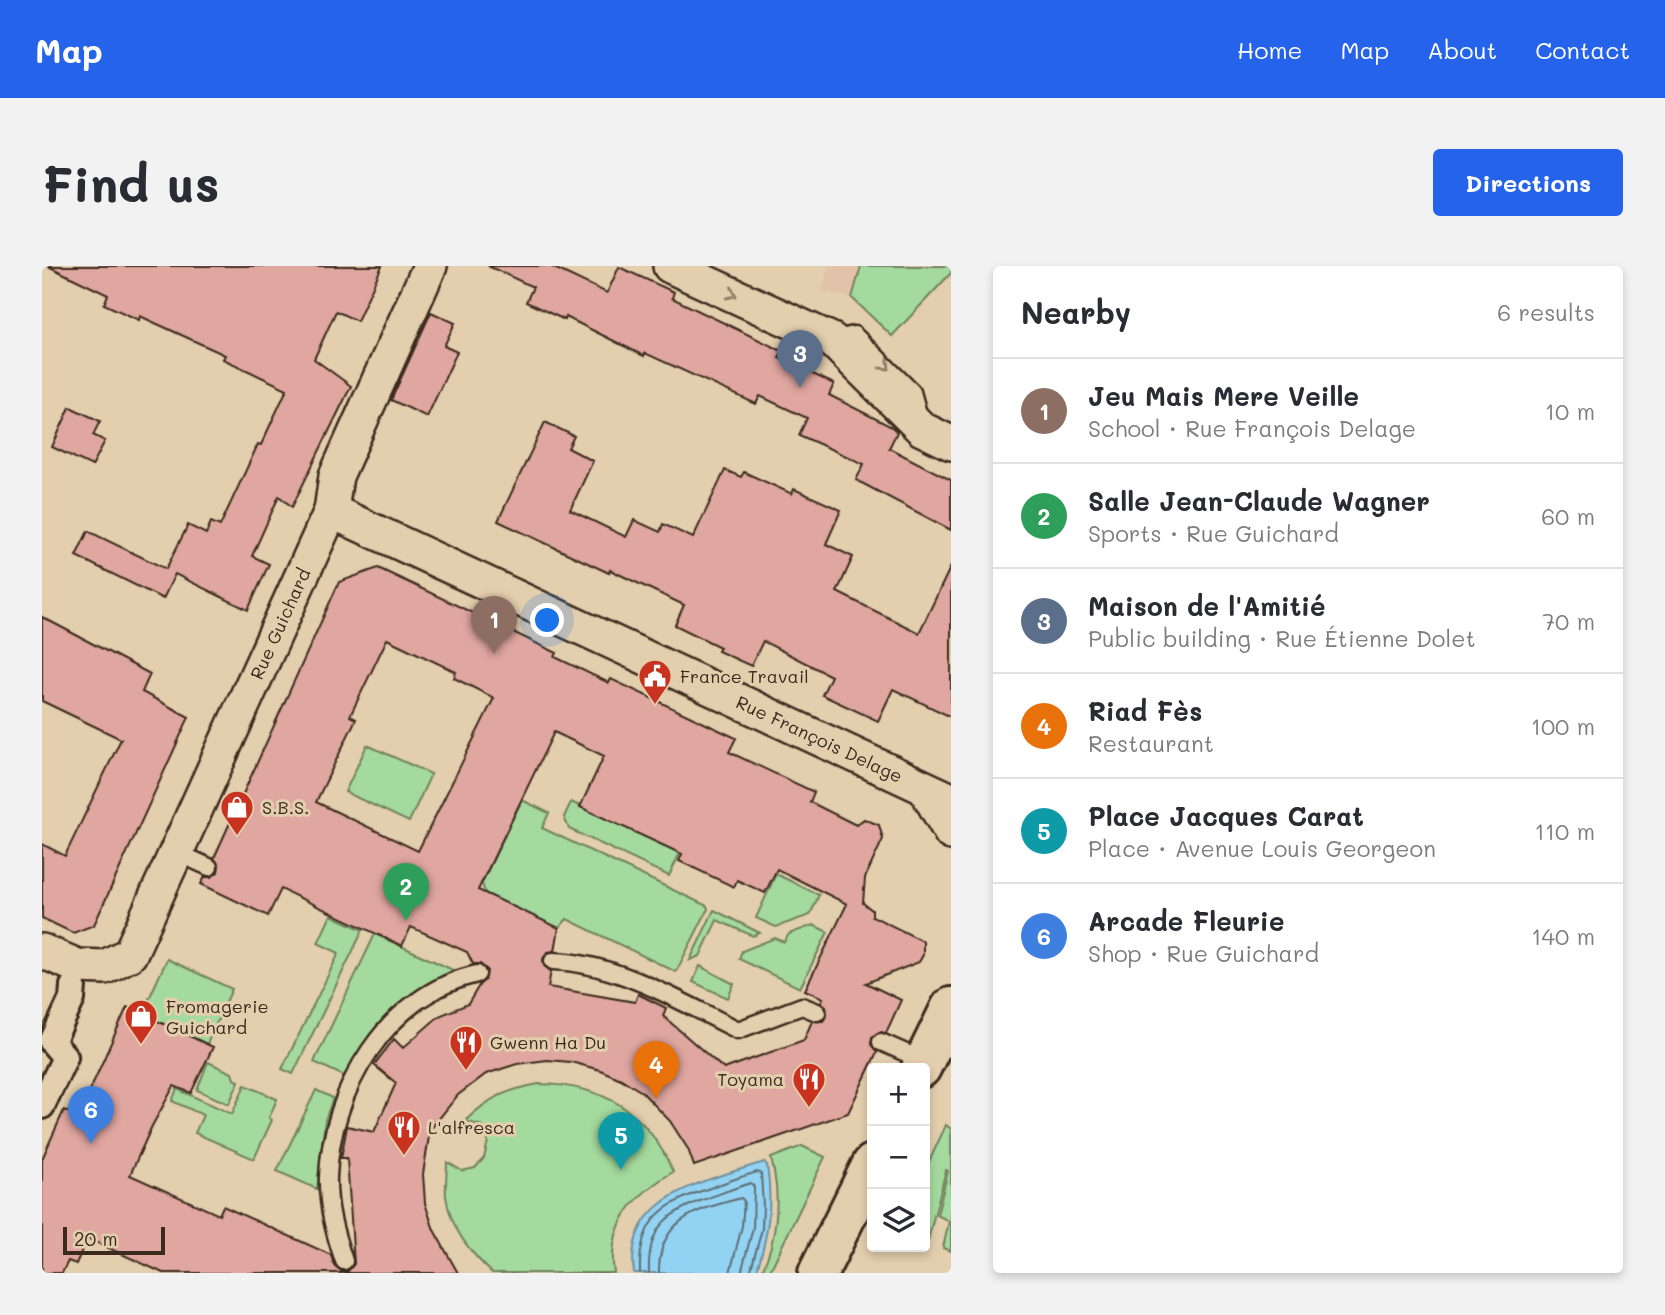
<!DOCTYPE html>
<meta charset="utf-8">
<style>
body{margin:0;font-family:Mali,sans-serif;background:#f2f2f3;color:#2b2b33}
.controls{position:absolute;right:21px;bottom:21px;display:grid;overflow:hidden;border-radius:7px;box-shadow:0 4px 10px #0003}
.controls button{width:63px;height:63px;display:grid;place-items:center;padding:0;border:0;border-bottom:2px solid #e1e1e2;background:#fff;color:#2b2b33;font:35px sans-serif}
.scale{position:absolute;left:21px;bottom:18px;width:102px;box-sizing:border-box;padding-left:7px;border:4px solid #3b2a1e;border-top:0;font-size:19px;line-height:24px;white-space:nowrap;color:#3b2a1e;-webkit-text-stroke:5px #e3cead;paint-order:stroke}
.you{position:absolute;left:506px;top:355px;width:24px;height:24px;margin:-18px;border:5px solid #fff;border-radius:50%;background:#1a73e8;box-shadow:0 0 0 10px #1a73e833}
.badge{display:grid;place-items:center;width:46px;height:46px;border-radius:50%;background:#2563eb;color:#fff;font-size:23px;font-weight:700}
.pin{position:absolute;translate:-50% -58px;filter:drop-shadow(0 2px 4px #0008)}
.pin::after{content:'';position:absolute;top:37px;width:24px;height:21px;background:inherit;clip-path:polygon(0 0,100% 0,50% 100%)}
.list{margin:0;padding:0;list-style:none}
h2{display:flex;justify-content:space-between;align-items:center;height:91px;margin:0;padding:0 28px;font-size:30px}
h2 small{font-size:23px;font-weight:400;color:#7c7c81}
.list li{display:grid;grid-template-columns:46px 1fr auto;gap:21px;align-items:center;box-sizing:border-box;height:105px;padding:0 28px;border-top:2px solid #e1e1e2}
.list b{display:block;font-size:26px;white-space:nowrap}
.list p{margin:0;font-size:23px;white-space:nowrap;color:#7c7c81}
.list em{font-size:23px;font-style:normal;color:#7c7c81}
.icon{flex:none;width:38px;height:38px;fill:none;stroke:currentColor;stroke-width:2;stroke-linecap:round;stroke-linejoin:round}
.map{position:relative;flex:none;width:909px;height:1007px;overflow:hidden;border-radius:7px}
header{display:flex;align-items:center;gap:42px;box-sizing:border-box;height:98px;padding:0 35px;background:#2563eb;color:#fff}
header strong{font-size:33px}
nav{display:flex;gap:38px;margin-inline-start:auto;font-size:24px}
.intro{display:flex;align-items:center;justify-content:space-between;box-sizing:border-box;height:168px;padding:0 42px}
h1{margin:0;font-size:49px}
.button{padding:18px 32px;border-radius:7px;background:#2563eb;color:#fff;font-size:24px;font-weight:700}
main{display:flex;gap:42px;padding:0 42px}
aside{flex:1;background:#fff;border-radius:7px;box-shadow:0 4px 10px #0003}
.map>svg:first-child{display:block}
</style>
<header>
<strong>Map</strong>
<nav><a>Home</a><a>Map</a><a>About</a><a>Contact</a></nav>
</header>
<div class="intro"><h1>Find us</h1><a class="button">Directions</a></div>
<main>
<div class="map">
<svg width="909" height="1007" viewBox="0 0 909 1007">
<rect width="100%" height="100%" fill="#e3cead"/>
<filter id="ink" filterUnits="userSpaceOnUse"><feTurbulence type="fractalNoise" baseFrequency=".0143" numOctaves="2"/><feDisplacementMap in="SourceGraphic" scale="14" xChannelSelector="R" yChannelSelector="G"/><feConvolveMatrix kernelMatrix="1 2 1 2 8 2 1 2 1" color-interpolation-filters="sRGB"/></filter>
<g filter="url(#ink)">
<!-- built -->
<path fill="#e2c2a9" d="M787,0H909V7L850,70L810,32L780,25Z"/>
<!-- green -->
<g fill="#a4da9e" stroke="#70825e" stroke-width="2">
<path d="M819,0H909V7L850,70L810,32Z"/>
<path d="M325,479L389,508L367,556L303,526Z"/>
<path d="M480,534L507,547L500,562L665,640L666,643L634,706L525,653L517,662L443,627L440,617Z"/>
<path d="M529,536L638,587L627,610L527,563L522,551Z"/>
<path d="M734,608L777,629L768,649L734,661L714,652Z"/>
<path d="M672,644L718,667L711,670L675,654L658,690L648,694Z"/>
<path d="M289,649L321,664L251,808L240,803L297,687L276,677Z"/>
<path d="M771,659L786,666L758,722L697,693L700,685L733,672L742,676L747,668Z"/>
<path d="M333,668L413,705C362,724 331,766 302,810L272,796Z"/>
<path d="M125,693L190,723L165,778L100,748Z"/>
<path d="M658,700L692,718L686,732L651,716Z"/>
<path d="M166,796L190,807L192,813L197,815L187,838L155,824Z"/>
<path d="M497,818C562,819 605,845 631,906C592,929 565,958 572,1007H450C428,986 408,962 404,930C403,920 405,907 405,896L420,905L433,902L442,892L446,875L441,860L423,855C448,831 464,824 497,818Z"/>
<path d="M203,819L235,833L227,852L230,854L212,893L153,867L161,849L130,835L135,823L190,848Z"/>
<path d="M274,824L291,832L283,854L275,923L235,905Z"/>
<path d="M904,859L909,863V985L901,982L907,955L895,949L906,905L904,904L885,978H883V904Z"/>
<path d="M760,880L783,891L727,1007H719C736,972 739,929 729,892Z"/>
</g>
<!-- water -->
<path fill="#92d3f3" stroke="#6f8f9e" stroke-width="2" d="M722,896L725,899C731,938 726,970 714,1007H592C581,928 665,915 722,896Z"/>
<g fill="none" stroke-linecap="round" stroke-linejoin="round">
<!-- shore -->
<g stroke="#5e6e73" stroke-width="2">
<path d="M598,1007C596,952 621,938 668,922C684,916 700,910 716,906L719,908L721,940L720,963L708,1007"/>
<path d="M607,1007C605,960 626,946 666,932C680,927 695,921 709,917L712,921L711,962L699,1007"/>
<path d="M617,1007C616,953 654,944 699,932L702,935L700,960L688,1007"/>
</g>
</g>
<!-- building -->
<g fill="#e0a6a0" stroke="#3b2a1e" stroke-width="2" fill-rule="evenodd">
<path d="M6,0H340L315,55L294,45L272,93L309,120L250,241L237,230L210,290L227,298L206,344L133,308L121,333L34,290L46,265L124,303L146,259L164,268L169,256L178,260L216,178L219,179L245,123L181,93L183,89L98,50L97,54L62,38L66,29Z"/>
<path d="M446,0H508L565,27L577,1L632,26L630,32L740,85L737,92L792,118L787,129L850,161L855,166L847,182L909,214V264L814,214L822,198L757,169L765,152L718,130L714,138L603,87L602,90L524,51L523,54L484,36L491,21Z"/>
<path d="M389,46L413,57L402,80L415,86L385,151L349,134Z"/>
<path d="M28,141L58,155L51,169L63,175L50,200L10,181Z"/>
<path d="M503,156L532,170L526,182L551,195L528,244L584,271L592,254L618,266L621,258L651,272L683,204L699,211L702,206L750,228L752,223L799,244L784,278L811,291L795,326L877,367L909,300V451L851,423L836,455L780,429L789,410L721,375L709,400L676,385L678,381L633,359L642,339L568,304L567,307L456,255Z"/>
<path d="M336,302L515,387L513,391L567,417L569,413L694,472L687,486L772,526L768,536L814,559L822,553L837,559L841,573L823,612L821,637L830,644V650L881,675V689L877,696L824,717L859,734L844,767L837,766L830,771L829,778L835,786L806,847L652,900L646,883L628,855L600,826L579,813L558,804L529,796L505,794L475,798L444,808L416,829L388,864L381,908L383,937L392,964L416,1007H121L45,972L34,998L26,995L20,1007H0V893L22,844L36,851L85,741L171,781L149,827L132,820L110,860L88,909L177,949L181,940L289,989L292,999L299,1005H306L312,998L305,892H299L305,860L332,866L354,817L332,799L352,773L361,782L397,750L426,738L438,718L443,714L445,704L438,698H431L425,686L369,661L360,680L239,623L226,650L159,618L163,611H169L176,606L177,599L172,592L297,316ZM345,373L414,406L412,412L452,432L376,585L274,536L314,453L308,450ZM512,466L562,490L538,541L640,588L637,595L692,621L695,614L723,627L735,603L805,638L763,724L781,732L779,736L784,740L785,749L781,755H770L762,774L682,803L621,750L624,742L596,728L593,736L506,721L509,705L502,700L501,693L506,686L513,685L517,662L436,624Z"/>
<path d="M0,351L108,408L100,426L147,451L52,659L31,667L0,652V578L23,590L79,473L0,435Z"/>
</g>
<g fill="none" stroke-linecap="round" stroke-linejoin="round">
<defs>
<g id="service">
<path d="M790,74L812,69L870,126L877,151"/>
<path d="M136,587L167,601"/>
<path d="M511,695C576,697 639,736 696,764L760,740L775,746"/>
<path d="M839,776L882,795"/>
<path d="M302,995C293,968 285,940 286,911C289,824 345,728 435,708"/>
</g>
<path id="pedestrian" d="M0,840L23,791L10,776L30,733L31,720"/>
<g id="minor">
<path d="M628,0L790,74L880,163L909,177"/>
<path id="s1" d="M289,245L909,534"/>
<path d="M884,524L909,567"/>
<path id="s2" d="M0,685L35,700L63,701L88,688L289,245L294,210L388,0"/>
</g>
<g id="secondary">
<path d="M879,802L909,741"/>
<path d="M776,1007L830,898"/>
</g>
</defs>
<!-- service casing -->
<use href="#service" stroke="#3b2a1e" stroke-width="21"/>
<!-- pedestrian casing -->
<use href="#pedestrian" stroke="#3b2a1e" stroke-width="30"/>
<!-- minor casing -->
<use href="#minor" stroke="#3b2a1e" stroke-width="38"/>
<!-- secondary casing -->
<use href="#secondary" stroke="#3b2a1e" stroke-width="44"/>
<!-- service -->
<use href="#service" stroke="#e3cead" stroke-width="16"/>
<!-- pedestrian -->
<use href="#pedestrian" stroke="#e3cead" stroke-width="24"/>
<!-- minor -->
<use href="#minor" stroke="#e3cead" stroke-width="33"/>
<!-- secondary -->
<use href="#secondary" stroke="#e3cead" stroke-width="38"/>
</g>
<!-- one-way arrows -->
<defs><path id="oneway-chevron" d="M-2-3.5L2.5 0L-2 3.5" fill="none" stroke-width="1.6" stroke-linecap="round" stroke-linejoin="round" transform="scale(1.75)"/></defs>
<g stroke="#8f7c66">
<use href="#oneway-chevron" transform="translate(690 28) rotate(25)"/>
<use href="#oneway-chevron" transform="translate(844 100) rotate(45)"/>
</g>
</g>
<!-- icons -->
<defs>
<symbol id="civic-pin" viewBox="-11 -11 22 30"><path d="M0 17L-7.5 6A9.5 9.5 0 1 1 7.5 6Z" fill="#c8321e" stroke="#e3cead"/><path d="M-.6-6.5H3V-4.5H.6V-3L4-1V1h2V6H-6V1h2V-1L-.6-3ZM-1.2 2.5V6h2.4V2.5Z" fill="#fff"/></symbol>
<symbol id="shop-pin" viewBox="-11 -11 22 30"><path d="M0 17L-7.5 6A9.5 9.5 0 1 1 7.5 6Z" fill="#c8321e" stroke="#e3cead"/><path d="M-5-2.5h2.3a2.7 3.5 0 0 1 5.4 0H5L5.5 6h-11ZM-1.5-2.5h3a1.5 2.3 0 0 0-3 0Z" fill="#fff"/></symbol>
<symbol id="restaurant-pin" viewBox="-11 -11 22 30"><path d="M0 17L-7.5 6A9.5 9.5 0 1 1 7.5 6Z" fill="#c8321e" stroke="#e3cead"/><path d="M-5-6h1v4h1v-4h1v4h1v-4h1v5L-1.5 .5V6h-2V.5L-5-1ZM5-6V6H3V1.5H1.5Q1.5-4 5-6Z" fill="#fff"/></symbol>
</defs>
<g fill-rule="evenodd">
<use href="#civic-pin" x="594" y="391" width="38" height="52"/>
<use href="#shop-pin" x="176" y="522" width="38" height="52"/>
<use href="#shop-pin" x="80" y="731" width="38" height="52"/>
<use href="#restaurant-pin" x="405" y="757" width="38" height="52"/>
<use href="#restaurant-pin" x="748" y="794" width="38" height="52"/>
<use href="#restaurant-pin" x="343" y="842" width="38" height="52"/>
</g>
<g text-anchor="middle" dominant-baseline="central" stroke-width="6" stroke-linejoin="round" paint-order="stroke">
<!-- street labels -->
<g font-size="18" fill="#3b2a1e" stroke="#e3cead">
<text stroke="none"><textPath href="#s2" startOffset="457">Rue Guichard</textPath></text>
<text stroke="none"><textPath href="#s1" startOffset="539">Rue François Delage</textPath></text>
</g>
<!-- poi labels -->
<g font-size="18" fill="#3b2a1e" stroke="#e3cead" text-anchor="start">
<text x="638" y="410">France Travail</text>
<text x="220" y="541">S.B.S.</text>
<text x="124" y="740">Fromagerie<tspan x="124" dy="21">Guichard</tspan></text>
<text x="448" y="776">Gwenn Ha Du</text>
<text x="742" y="813" text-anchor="end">Toyama</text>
<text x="386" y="861">L'alfresca</text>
</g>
</g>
</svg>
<div class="controls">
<button>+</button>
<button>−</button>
<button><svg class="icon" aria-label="layers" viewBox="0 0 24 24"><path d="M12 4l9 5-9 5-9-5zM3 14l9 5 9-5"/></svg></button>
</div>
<div class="scale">20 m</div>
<div class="you"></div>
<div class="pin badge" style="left:452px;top:388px;background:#8d6e63">1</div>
<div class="pin badge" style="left:364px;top:655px;background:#2e9e5b">2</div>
<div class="pin badge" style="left:758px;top:122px;background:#5c6f8a">3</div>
<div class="pin badge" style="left:614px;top:833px;background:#e8710a">4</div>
<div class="pin badge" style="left:579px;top:904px;background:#0f9aa8">5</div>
<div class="pin badge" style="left:49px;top:878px;background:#3f7fe0">6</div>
</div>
<aside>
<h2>Nearby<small>6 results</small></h2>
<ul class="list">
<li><span class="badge" style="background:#8d6e63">1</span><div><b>Jeu Mais Mere Veille</b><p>School · Rue François Delage</p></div><em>10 m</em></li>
<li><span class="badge" style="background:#2e9e5b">2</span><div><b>Salle Jean-Claude Wagner</b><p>Sports · Rue Guichard</p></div><em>60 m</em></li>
<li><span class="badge" style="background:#5c6f8a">3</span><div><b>Maison de l'Amitié</b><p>Public building · Rue Étienne Dolet</p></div><em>70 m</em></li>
<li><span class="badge" style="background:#e8710a">4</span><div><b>Riad Fès</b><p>Restaurant</p></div><em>100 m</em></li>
<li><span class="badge" style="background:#0f9aa8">5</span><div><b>Place Jacques Carat</b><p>Place · Avenue Louis Georgeon</p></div><em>110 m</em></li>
<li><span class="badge" style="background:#3f7fe0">6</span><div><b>Arcade Fleurie</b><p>Shop · Rue Guichard</p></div><em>140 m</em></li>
</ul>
</aside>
</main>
